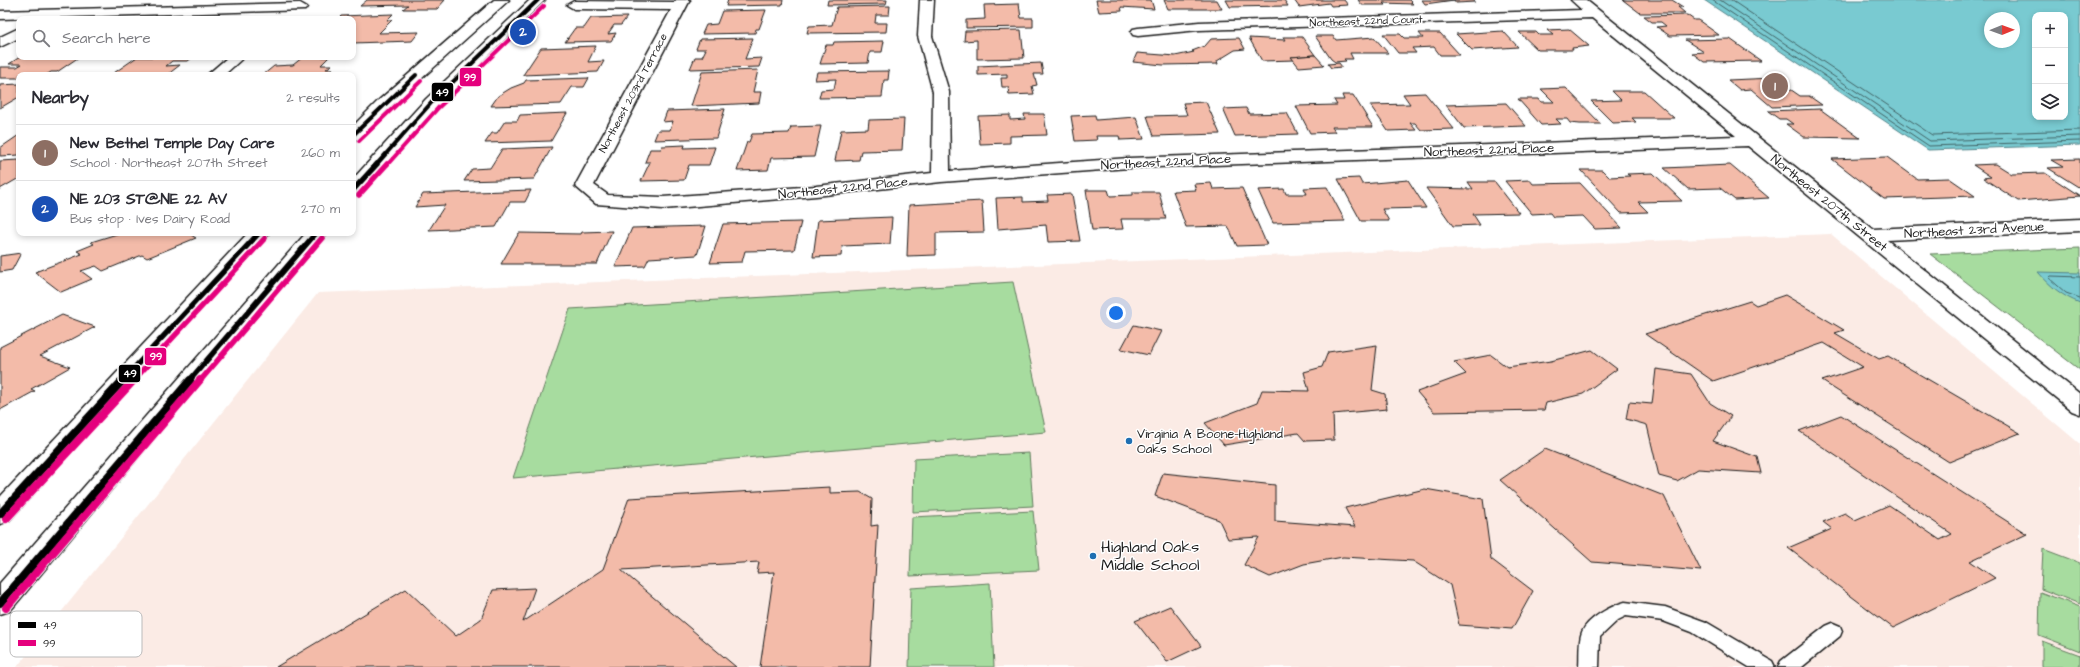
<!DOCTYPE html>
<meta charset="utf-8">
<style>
body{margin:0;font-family:"Architects Daughter",sans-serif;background:#f2f2f3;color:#2b2b33}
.controls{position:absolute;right:12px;top:12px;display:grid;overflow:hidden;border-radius:8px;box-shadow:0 2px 6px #0003}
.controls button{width:36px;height:36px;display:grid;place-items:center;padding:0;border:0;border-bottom:1px solid #e1e1e2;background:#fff;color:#2b2b33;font:20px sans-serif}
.compass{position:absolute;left:1984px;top:12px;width:36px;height:36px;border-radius:50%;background:#fff;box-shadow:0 2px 6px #0003;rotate:89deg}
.you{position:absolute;left:1116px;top:313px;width:14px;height:14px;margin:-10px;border:3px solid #fff;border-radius:50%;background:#1a73e8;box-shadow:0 0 0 6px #1a73e833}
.badge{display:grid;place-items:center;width:26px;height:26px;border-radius:50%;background:#0f766e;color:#fff;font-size:13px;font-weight:700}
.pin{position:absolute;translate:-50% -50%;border:2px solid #fff;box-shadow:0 1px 4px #0006}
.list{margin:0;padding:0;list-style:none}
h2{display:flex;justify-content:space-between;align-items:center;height:52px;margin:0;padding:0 16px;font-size:17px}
h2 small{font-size:13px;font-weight:400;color:#7c7c81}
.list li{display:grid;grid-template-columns:26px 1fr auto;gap:12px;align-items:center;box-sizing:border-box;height:56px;padding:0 16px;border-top:1px solid #e1e1e2}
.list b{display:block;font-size:15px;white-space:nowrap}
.list p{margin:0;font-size:13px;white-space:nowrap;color:#7c7c81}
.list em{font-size:13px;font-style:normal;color:#7c7c81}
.icon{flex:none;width:22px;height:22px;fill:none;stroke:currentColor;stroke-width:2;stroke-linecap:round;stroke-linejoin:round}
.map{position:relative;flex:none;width:2080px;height:667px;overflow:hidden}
.search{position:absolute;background:#fff;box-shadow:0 2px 6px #0003;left:16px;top:16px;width:340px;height:44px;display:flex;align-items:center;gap:10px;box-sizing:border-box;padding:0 14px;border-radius:8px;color:#7c7c81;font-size:15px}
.panel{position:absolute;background:#fff;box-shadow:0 2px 6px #0003;left:16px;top:72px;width:340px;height:164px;border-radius:8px}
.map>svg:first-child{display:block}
</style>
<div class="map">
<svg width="2080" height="667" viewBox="0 0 2080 667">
<rect width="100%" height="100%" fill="#fff"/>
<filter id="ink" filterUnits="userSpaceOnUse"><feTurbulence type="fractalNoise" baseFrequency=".025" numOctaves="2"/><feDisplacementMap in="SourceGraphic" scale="8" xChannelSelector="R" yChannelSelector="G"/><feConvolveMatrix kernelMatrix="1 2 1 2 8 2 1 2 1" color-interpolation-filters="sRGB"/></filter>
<g filter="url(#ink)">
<!-- built -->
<path fill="#fbebe5" d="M1831,234L2080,444V667H17L318,293Z"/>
<!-- green -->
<g fill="#a7dc9f" stroke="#627c5e">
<path d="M2080,248V370L1930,254Z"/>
<path d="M1013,282L1046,432L513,478L570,309Z"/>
<path d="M1029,453L1033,506L913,512L914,459Z"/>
<path d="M1033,511L1039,570L910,576L912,517Z"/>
<path d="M2043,549L2080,563V604L2041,589Z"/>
<path d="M990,583L994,667H909L911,588Z"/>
<path d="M2040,592L2080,607V651L2039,635Z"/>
<path d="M2042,641L2080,655V667H2042Z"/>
</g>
<!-- water -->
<g fill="#79cad1" stroke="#548489" fill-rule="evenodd">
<path d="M1704,0H2080V145L1928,150ZM2035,15H2065V117H2035ZM1990,18H2014V42H1990Z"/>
<path d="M2038,272L2080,273V303C2062,296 2051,287 2038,272Z"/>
</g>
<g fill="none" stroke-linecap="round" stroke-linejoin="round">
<!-- shore -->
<g stroke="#416264" stroke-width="1">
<path d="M1712,0L1929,146L2080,141"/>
<path d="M1720,0L1930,141L2080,136"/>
<path d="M1731,0L1932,135L2080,130"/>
<path d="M2080,277L2051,276L2049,278L2066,293L2080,298"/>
</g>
</g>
<!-- building -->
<g fill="#f3bba9" stroke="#1c1c1c">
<path d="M367,0H445L437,9H403L408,5L360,6Z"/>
<path d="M728,0H783L782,5L726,6Z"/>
<path d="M828,0H887L886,4L827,5Z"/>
<path d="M1096,0H1151L1154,9L1121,7L1122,11L1099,12Z"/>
<path d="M1164,0H1217L1222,9H1168Z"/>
<path d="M1226,0H1284L1288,6L1230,7Z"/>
<path d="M1294,0H1344L1348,5L1331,6L1329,3L1299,7Z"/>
<path d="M1358,0H1409L1413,4L1383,3L1385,5H1362Z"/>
<path d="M1422,0H1473L1475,2L1456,3L1454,0L1425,4Z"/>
<path d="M1623,0H1672L1683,7H1678L1685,13H1640Z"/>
<path d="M1019,4L1021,18H1033V27L966,28V20L985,19L984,5Z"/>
<path d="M890,6L889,15H876L875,23H887L886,32L807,33L809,26L832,25L837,7Z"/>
<path d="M766,10L759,29H756L755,33L702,34L706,25L717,24L722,11Z"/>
<path d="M393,14L387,20H392L379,33L419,32L412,41L353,43V19H338L341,16Z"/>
<path d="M1687,15L1694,20H1698L1719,35L1670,36L1657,27L1666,26L1661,22H1652L1644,16Z"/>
<path d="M627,17L621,25H614L608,34L616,33L611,41L565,42L575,28H584L591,18Z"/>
<path d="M1569,29L1589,46L1572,48L1573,50H1538L1519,32H1536L1539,35H1553L1547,30Z"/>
<path d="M1021,30L1024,58L977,59V40L964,41L965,31Z"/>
<path d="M1503,31L1518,47L1472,50L1456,34Z"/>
<path d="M1419,33H1440L1460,55H1440L1434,47L1412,48L1416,53H1398L1383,34H1400L1404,38H1423Z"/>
<path d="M1315,36H1333L1336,40L1374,37L1388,53H1350L1353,59H1344L1346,61L1335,62L1331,59Z"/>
<path d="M1283,37H1302L1315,55L1291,57L1294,60L1262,61L1249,38L1285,40Z"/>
<path d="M753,38L745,59L762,58L759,67L690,69L695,57H702L706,49H696L700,39Z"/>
<path d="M1239,38L1245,49L1235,50L1217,61L1218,64L1163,65L1133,62L1137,53L1175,56L1194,52L1192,51L1205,46L1211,39Z"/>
<path d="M1730,39L1761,61L1704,62L1692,53L1704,52L1685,40Z"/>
<path d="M884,41L882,52H870L868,63L820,64L826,45H833L834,42Z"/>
<path d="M596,46L588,62L604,61L598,72L523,75L541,48Z"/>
<path d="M1315,55L1324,65L1299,67L1291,57Z"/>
<path d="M20,57H79L57,72H51L46,75H19V78H0V67H17L22,64H9Z"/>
<path d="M137,57H193L188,61H172L166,66L180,65L167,75H111Z"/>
<path d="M287,57H329L321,65H332L326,69H333L326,75H263L274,66L293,65L303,57Z"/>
<path d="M1041,63L1043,74H1034L1037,85L1032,86L1034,94L1009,95L1008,87H1002L1001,78H1007V74L978,75V66Z"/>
<path d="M1339,63L1342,67L1331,68L1328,64Z"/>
<path d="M758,70L753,92H761L759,103L691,106L702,72Z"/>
<path d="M889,71L888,80H884L882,97L819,98L821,90L834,89L836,79L815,80L817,72Z"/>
<path d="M589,78L584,87H572L561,104L491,106L498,96L511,88L524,83L526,80Z"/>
<path d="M1774,78L1800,96H1809L1822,105L1772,107L1751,89L1740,90L1728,80Z"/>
<path d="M19,84V97L0,108V85Z"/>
<path d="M1566,88L1601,124H1580L1570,123L1567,119H1556L1561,124L1541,125L1518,99H1539L1541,102H1554L1541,89Z"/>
<path d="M1612,91H1644L1674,118H1632L1636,122L1613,123L1591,101L1621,100Z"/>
<path d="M1425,93L1454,129L1421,130L1415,123H1410L1416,130L1388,131L1370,105L1410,104L1403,94Z"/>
<path d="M1342,95H1353L1373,127H1332L1335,132L1310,133L1296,106L1337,105L1334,100H1344Z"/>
<path d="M1206,102L1220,134L1154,136L1147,116L1187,115L1183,103Z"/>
<path d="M1506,103L1526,126L1464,128L1446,105Z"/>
<path d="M1246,108L1249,114L1287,113L1298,134L1235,136L1223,109Z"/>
<path d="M725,109L716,138L654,140L658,130H670L673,121L663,122L667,111Z"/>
<path d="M1820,109L1860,138L1804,137L1786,124H1793L1786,119H1779L1768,111Z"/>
<path d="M567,113L551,141L485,143L492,133H497L505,121H517L520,115Z"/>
<path d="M1024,114H1044L1047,135L1010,136V143L980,144L978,116L1010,115V120L1025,119Z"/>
<path d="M1095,115L1096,120L1136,117L1144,139L1120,140L1119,136H1096L1097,140L1075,141L1071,116Z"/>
<path d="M904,119L902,150L861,151L859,160L835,161L841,130L868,129L869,120Z"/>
<path d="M821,126L814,157L771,158L768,170L737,171L747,142H749L752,134L789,133L791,127Z"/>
<path d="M19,135V155L0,156V148Z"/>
<path d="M685,145L684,148L715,147L709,165H689L684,180L641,181L650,162H645L650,149H661L662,146Z"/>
<path d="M552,147L534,179L464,181L472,169L490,168L502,149Z"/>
<path d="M1887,157L1917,179L1949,178L1975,196L1884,199L1832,159Z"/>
<path d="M2080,159V188L2048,168L2063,167L2051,160Z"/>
<path d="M19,160V178L0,189V161Z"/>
<path d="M1996,164L2012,174L2045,173L2080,196L2018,201L1983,178L1991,177L1973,165Z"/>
<path d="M1730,165L1769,198L1735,200L1720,188L1688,189L1664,168Z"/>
<path d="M1581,170H1602L1609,177L1630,176L1627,174L1653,173L1682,201L1638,202L1648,212L1621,213Z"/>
<path d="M1359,178L1362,184L1408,180L1426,208L1382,209L1389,221H1361L1338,179Z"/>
<path d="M1530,180L1533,184L1580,183L1622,228L1595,229L1583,216L1553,217L1550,213L1532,214L1505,181Z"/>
<path d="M1468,182H1495L1519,213L1473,214L1480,225L1453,226L1426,188L1473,189Z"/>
<path d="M1211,183L1213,189L1242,188L1267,245L1237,246L1228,226L1186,227L1173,191L1196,190L1194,184Z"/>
<path d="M1327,187L1345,221L1273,223L1258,190L1284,189L1286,194H1307L1304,188Z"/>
<path d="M531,190L525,202H510L496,227L429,230L445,205L415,207L423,194Z"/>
<path d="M1086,190H1108L1110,196L1133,195V192H1159L1166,219H1121L1123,229L1092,230Z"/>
<path d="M1072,194L1080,241L1048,242L1046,225L998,229L996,198L1023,197V202L1048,201L1047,195Z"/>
<path d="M982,201L984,232L936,233V255L907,256L909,205Z"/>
<path d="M892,217L890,244L842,246L841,256L813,257L818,220Z"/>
<path d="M801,222L794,250L745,251L742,262L710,263L723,224Z"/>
<path d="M706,226L697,255L649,258L645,266L615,267L632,228Z"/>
<path d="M612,231L597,264H501L519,233L581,234L582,232Z"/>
<path d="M120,233H188L196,238L147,258L142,255L103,271L96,266L81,271L92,279L61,292L35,272L82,254L77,251L94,244L91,242Z"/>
<path d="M21,253L12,270L0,272V256Z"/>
<path d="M1785,295L1844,330L1835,333L1879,359L1888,356L2020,433L1949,462L1822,381L1863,367L1824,343L1713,381L1645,334L1750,301L1756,305Z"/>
<path d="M62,315L95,327L40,356L70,367L31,389L35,391L0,410V347Z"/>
<path d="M1134,325L1161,331L1149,355L1121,349Z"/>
<path d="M1377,345L1372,390L1385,394L1387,409L1333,414L1334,440L1305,441L1298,433L1224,445L1205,423L1257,403L1262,390L1309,391L1304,372L1322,367L1328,352Z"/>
<path d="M1592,350L1617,369L1583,394L1546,403L1544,410L1434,412L1417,392L1466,374L1454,362L1491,355L1507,367L1551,361Z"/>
<path d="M1656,369L1691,374L1710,403L1731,416L1713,441L1757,457L1761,473L1698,469L1677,481L1659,476L1647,425L1626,419L1629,402L1652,404Z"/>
<path d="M1841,415L2027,534L1970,561L1995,578L1893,628L1788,548L1832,529L1823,522L1845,513L1855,520L1889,505L1940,540L1952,534L1799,431Z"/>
<path d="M1545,449L1664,496L1701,571L1592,562L1500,480Z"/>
<path d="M1163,473L1275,485V521L1355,527L1345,508L1425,489L1483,499L1491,559L1533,591L1512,629L1459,625L1450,585L1413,561L1343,557L1304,564L1270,577L1244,565L1259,537L1228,539L1219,520L1155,496Z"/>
<path d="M830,487V493L860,492L872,499L871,526L878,525L870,667H760L774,572L757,573L759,562L621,570L736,667H276L406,589L456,636L481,619L493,590L535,588L523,622L603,569L629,498Z"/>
<path d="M1170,606L1201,646L1167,662L1135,621Z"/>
</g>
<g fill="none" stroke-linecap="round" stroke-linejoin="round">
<defs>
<g id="service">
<path d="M1625,602L1665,607L1706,622L1772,661L1775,667H1749L1692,632L1663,621L1626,616L1618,620L1600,637L1599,667H1579C1580,657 1578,642 1582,632C1588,618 1611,606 1625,602Z"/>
<path d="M1833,623L1840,626L1842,631L1840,636L1802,667H1778L1781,661L1826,626Z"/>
</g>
<g id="minor">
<path d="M676,0H690L594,185L608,195L663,197L816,186L932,173L933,92L918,36L920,0H934L932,36L949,92L950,171L1129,158L1736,136L1592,18L1199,30L1138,36L1133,35L1131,32L1133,29L1138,28L1199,22L1582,10L1571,0H1586L1873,229L2080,219V231L1887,240L2080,394V414L2072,411L1748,146L1129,168L941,182L816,196L663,209L596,204L575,186L671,10L574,9L567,5L574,1L675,2Z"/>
<path d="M300,3L307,7L305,10L0,19V11Z"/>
<path d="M19,28V38L0,47V37Z"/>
<path d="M228,57H244L224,75H207Z"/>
</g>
<g id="primary">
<path d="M494,0H509L391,106L359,139L353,140V126L379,100Z"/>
<path d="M530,0H545L438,105L359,194L353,195V179L426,99Z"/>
<path d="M248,233H269L9,521L0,524V497Z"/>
<path d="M306,233H326L10,611L0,614V583Z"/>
</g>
</defs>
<!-- service casing -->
<use href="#service" stroke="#1c1c1c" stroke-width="3"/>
<!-- minor casing -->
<use href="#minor" stroke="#1c1c1c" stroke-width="3"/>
<!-- primary casing -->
<use href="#primary" stroke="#1c1c1c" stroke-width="3"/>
<!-- service -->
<use href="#service" fill="#fff" fill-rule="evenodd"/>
<!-- minor -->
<use href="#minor" fill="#fff" fill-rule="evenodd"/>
<!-- primary -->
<use href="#primary" fill="#fff" fill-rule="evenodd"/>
<defs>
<g id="bus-1-far2">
<path d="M353,135L416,75"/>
<path d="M376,165L432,102L538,0"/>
</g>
<g id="bus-1-far1">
<path d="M353,190L377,164"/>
<path d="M122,381L259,233"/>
<path d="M189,381L316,233"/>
</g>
<g id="bus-1">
<path d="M0,514L123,380"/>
<path d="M0,603L190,380"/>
</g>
<g id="bus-2-far2">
<path d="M359,141L421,81"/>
<path d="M387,165L438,108L544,6"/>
</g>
<g id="bus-2-far1">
<path d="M359,195L387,164"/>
<path d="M133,381L265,238"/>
<path d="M200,381L322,238"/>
</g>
<g id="bus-2">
<path d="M6,519L134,380"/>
<path d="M6,608L200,380"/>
</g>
</defs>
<!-- bus-1-far2 casing -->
<use href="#bus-1-far2" stroke="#fff" stroke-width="6"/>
<!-- bus-1-far1 casing -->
<use href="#bus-1-far1" stroke="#fff" stroke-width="8"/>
<!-- bus-1 casing -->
<use href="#bus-1" stroke="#fff" stroke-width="10"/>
<!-- bus-2-far2 casing -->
<use href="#bus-2-far2" stroke="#fff" stroke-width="6"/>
<!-- bus-2-far1 casing -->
<use href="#bus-2-far1" stroke="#fff" stroke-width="8"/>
<!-- bus-2 casing -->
<use href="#bus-2" stroke="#fff" stroke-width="10"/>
<!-- bus-1-far2 -->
<use href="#bus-1-far2" stroke="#000" stroke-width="4"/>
<!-- bus-1-far1 -->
<use href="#bus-1-far1" stroke="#000" stroke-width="5.5"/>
<!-- bus-1 -->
<use href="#bus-1" stroke="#000" stroke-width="8"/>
<!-- bus-2-far2 -->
<use href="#bus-2-far2" stroke="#e5007d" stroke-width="4"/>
<!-- bus-2-far1 -->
<use href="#bus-2-far1" stroke="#e5007d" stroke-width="5.5"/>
<!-- bus-2 -->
<use href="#bus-2" stroke="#e5007d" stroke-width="8"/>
</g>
</g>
<!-- markers -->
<g fill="#1f6fb2" stroke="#fff" stroke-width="1.5">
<circle cx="1129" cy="441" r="4"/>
<circle cx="1093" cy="556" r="4"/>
</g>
<g text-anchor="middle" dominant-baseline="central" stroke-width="3" stroke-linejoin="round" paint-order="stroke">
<!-- far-street labels -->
<g font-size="11" fill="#1c1c1c" stroke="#fff">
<text transform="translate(1366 21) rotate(-2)">Northeast 22nd Court</text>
<text transform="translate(633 93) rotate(-62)">Northeast 203rd Terrace</text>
</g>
<!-- street labels -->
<g font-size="13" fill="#1c1c1c" stroke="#fff">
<text transform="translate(1489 150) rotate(-2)">Northeast 22nd Place</text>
<text transform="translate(1166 162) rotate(-3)">Northeast 22nd Place</text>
<text transform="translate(843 188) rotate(-6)">Northeast 22nd Place</text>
<text transform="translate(1829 203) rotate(39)">Northeast 207th Street</text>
<text transform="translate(1974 230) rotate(-3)">Northeast 23rd Avenue</text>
</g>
<!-- poi labels -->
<g font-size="13" fill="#1c1c1c" stroke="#fff" text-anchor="start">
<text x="1137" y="434">Virginia A Boone-Highland<tspan x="1137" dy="15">Oaks School</tspan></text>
</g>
<!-- near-poi labels -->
<g font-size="16" fill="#1c1c1c" stroke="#fff" text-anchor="start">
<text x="1101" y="547">Highland Oaks<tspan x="1101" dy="18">Middle School</tspan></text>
</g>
</g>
<!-- legend -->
<rect x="10" y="611" width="132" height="46" rx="6" fill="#fff" stroke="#bbb" stroke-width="1"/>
<rect x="18" y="622" width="18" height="6" fill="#000"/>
<rect x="18" y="640" width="18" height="6" fill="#e5007d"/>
<g font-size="11" fill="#1c1c1c">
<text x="43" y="629">49</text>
<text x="43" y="647">99</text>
</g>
<g stroke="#fff" stroke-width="1.5">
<rect x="459" y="67" width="23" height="20" rx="4" fill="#e5007d"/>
<rect x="431" y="82" width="23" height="20" rx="4" fill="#000"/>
<rect x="144" y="347" width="23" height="19" rx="4" fill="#e5007d"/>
<rect x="118" y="364" width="23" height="19" rx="4" fill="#000"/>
</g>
<g font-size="11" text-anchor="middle" font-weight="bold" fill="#fff">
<text x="470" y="81">99</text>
<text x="442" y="96">49</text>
<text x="156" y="360">99</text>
<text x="130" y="377">49</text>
</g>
</svg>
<div class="controls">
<button>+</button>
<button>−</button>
<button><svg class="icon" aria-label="layers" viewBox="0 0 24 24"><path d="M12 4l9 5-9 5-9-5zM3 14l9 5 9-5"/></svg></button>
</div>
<svg class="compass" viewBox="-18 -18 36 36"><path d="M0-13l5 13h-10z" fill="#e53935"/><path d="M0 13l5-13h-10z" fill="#7c7c81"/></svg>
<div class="you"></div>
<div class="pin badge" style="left:1775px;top:86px;background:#8d6e63">1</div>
<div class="pin badge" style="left:523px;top:32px;background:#1a4fb4">2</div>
<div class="search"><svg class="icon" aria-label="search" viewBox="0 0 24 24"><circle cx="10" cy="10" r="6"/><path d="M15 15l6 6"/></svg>Search here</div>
<section class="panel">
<h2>Nearby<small>2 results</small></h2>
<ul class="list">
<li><span class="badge" style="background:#8d6e63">1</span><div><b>New Bethel Temple Day Care</b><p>School · Northeast 207th Street</p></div><em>260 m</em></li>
<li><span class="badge" style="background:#1a4fb4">2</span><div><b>NE 203 ST@NE 22 AV</b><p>Bus stop · Ives Dairy Road</p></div><em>270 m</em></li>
</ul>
</section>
</div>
